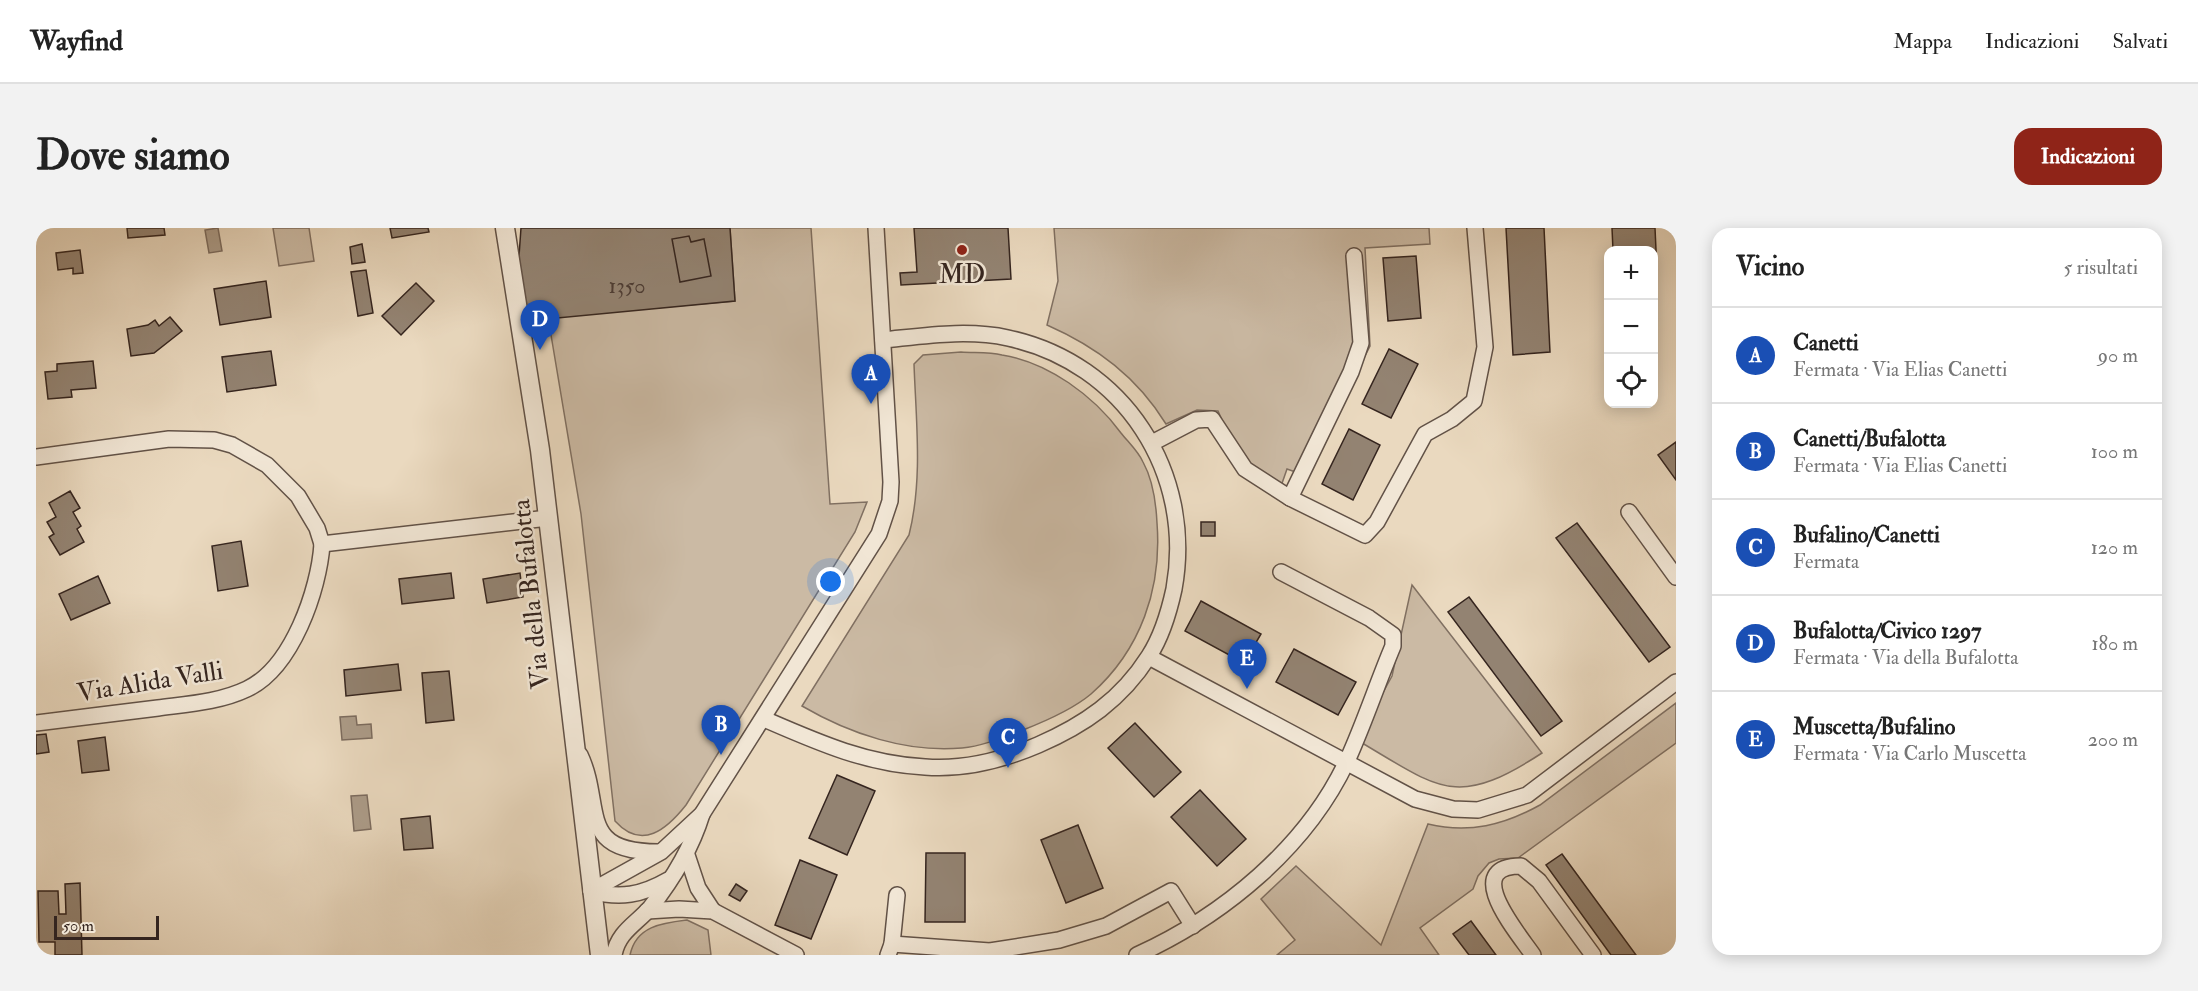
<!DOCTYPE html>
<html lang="it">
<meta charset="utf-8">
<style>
body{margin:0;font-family:"IM FELL Double Pica",serif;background:#f2f2f2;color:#222}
.controls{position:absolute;right:18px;top:18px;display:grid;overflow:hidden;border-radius:12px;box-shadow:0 3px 15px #0003}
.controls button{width:54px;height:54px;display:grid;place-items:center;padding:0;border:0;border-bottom:2px solid #e0e0e0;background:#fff;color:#222;font:30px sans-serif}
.scale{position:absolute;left:18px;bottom:15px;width:105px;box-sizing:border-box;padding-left:6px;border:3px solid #35251f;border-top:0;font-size:16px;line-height:21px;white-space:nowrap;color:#35251f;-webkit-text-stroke:4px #f1e6d5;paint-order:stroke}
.you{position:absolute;left:795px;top:354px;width:21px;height:21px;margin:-15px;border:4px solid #fff;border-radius:50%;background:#1a73e8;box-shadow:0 0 0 9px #1a73e833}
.badge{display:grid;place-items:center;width:39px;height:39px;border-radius:50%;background:#8f2418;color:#fff;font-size:20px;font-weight:700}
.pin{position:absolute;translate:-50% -50px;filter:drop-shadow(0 2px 3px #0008)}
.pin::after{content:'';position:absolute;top:32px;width:21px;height:18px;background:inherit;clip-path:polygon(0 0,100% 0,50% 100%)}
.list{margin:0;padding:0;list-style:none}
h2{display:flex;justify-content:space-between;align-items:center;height:78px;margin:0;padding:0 24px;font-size:26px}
h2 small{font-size:20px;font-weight:400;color:#767676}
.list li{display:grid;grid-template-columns:39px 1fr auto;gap:18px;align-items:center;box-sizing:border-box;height:96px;padding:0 24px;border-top:2px solid #e0e0e0}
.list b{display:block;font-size:22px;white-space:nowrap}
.list p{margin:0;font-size:20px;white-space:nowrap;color:#767676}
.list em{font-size:20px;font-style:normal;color:#767676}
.icon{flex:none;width:33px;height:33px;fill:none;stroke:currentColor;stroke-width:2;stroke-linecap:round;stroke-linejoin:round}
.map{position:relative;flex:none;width:1640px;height:727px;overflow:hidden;border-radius:18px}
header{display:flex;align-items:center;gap:36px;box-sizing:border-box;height:84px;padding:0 30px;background:#fff;border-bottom:2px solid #e0e0e0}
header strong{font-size:28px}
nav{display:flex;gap:33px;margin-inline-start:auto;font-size:21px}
.intro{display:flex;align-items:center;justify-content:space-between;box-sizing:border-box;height:144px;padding:0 36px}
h1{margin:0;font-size:42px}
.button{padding:15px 27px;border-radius:18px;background:#8f2418;color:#fff;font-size:21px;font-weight:700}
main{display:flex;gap:36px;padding:0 36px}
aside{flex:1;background:#fff;border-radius:18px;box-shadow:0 3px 15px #0003}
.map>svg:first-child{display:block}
</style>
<header>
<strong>Wayfind</strong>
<nav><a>Mappa</a><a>Indicazioni</a><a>Salvati</a></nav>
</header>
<div class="intro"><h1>Dove siamo</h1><a class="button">Indicazioni</a></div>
<main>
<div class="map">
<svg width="1640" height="727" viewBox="0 0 1640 727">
<rect width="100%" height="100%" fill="#ead9bf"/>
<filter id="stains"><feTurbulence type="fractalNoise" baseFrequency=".00333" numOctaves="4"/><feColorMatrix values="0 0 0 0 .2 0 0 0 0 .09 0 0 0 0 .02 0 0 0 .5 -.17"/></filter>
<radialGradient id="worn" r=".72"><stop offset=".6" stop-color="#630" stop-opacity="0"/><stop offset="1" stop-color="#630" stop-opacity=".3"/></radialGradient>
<!-- green -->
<g fill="#cbbaa4" stroke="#807062" stroke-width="1.5">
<path d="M237,0H273L278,33L243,38Z"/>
<path d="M694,0H775L794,276L831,274L819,304L650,577C631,601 606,623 579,593L545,286L512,89L699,73Z"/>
<path d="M1018,0H1393L1394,16L1329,20L1334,118L1268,247L1251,241L1244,261L1206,237L1182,183L1161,182L1130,196C1101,149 1061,119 1011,97L1022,53Z"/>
<path d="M925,124C939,125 953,124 966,127C1012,134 1058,168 1085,205C1092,214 1102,223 1107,234C1117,252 1120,274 1121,295C1126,360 1105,422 1055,466C1036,482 1010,493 987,502C968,509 947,518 926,520C871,525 814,506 766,478L873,307C887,251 880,193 878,136L887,127Z"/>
<path d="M1376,357L1506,525C1419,582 1403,560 1321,512L1356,448Z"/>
<path d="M1640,475V515L1482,630L1463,631L1453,635L1442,648L1437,661L1384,700L1403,727H1241L1259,712L1225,671L1260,638L1345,717L1392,596C1433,606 1468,597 1504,577Z"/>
<path d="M651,692L672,702L675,727H594C600,698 626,695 651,692Z"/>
</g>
<!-- water -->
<g fill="#ac9c89" stroke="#7c6c5f" stroke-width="1.5">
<path d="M182,0L186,23L173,25L169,2Z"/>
<path d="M320,488L321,497L335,496L336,510L306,512L304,489Z"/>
<path d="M331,567L335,601L318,603L315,568Z"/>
</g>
<!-- building -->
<g fill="#938372" stroke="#35251f" stroke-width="1.5">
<path d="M91,0H128L129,7L92,10Z"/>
<path d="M354,0H392L393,4L356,10Z"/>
<path d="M485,0H694L699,73L490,93L482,42Z"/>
<path d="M878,0H972L975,51L865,57L864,45L881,44Z"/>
<path d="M1470,0H1508L1514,124L1477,127Z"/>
<path d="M1576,0H1619L1621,44H1618V22H1577Z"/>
<path d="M653,8L655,14L668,11L675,48L644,54L636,11Z"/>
<path d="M326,16L329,34L316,36L314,19Z"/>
<path d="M44,22L47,45L37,46V40L22,42L20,25Z"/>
<path d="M1380,28L1385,90L1352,93L1347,30Z"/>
<path d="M330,42L337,85L322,88L315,44Z"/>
<path d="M230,53L235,89L184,97L178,61Z"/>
<path d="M380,55L398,73L365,107L346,88Z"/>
<path d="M134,89L146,103L118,125L95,128L91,101L112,97L119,92L123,98Z"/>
<path d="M1353,121L1382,136L1355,190L1326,176Z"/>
<path d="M235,123L240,157L191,164L186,129Z"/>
<path d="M57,133L60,160L35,162L36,169L12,171L9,144L21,143V136Z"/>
<path d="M1313,201L1344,217L1317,272L1286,256Z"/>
<path d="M1640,214V252L1622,227Z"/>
<path d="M34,263L44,280L37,284L45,298L41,301L48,314L24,327L13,309L18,306L11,294L20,289L13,275Z"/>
<rect x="1165" y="294" width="14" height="14"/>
<path d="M1541,295L1634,419L1613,434L1520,310Z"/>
<path d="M205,313L212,358L182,363L176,318Z"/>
<path d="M415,345L418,370L366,376L363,351Z"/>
<path d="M484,345L487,369L451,375L447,351Z"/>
<path d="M62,348L74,375L35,392L23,366Z"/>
<path d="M1433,369L1526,493L1505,508L1412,384Z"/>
<path d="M1165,373L1225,406L1208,435L1149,403Z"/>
<path d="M1258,421L1320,454L1302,487L1240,454Z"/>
<path d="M362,436L365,462L310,468L308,442Z"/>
<path d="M413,443L418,492L390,495L386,445Z"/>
<path d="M1099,495L1145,544L1118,569L1072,520Z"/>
<path d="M10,506L13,524L0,526V507Z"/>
<path d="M69,509L73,542L46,545L42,513Z"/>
<path d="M801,547L839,563L811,627L773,610Z"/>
<path d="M1164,562L1210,611L1181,638L1135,589Z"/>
<path d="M394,588L397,620L368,622L365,591Z"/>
<path d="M1042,597L1067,660L1030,675L1005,612Z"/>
<path d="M890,625H929V694H889Z"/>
<path d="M1526,626L1600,727H1575L1510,637Z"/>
<path d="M764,632L801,647L775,711L739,697Z"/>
<path d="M44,655L46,727H19V714H3L2,663H22L23,686H30L29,656Z"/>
<path d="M700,656L711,663L704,673L693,667Z"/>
<path d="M1435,693L1460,727H1433L1417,706Z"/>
</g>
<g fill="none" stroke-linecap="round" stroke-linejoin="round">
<defs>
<g id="minor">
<path d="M1116,215L1160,192L1176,191L1209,241L1254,270L1329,307L1341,294L1389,206L1416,191L1438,173L1449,119L1439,0"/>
<path d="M0,229L133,211L178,212L196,217L231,237L262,268L281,300L286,316L512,290"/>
<path d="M1254,270L1315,144L1325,115L1318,28"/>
<path d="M1593,284L1640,349"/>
<path d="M1113,429L1379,571L1417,581L1442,582L1491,567L1640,454"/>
<path d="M728,491C781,514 830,536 889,539C927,542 967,532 1002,517C1048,497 1085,472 1113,428C1126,408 1133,384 1138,361C1159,245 1088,135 972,110C931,101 888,108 847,112"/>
<path d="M0,495C41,490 81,485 122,480C152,476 184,474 211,461C256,440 283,362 286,316"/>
<path d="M544,527C568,578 540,624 622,624"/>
<path d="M651,627L662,660L677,683"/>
<path d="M555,663L625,624L666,586L843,306L854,273L855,254L840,0"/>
<path d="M555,663C584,671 606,667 632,652"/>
<path d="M611,683L643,681L677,683L760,727"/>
<path d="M856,716L954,723L1023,712L1070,698L1135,663L1157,698"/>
<path d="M578,727C582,704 600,696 614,680C637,651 655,622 666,586"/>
<path d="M852,727L856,716L861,667"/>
<path d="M1101,727C1187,688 1270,620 1311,533C1328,496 1341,456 1357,418V407L1333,390L1245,344"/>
<path d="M1497,727C1482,705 1424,638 1485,638L1503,653L1557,727"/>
</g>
<path id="tertiary" d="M469,0L504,222L564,727"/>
</defs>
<!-- minor casing -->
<use href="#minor" stroke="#625247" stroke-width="18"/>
<!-- tertiary casing -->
<use href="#tertiary" stroke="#625247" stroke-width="21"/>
<!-- minor -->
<use href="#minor" stroke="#f1e6d5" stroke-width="15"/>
<!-- tertiary -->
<use href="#tertiary" stroke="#f1e6d5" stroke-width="18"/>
</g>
<!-- markers -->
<circle fill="#8f2418" stroke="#f1e6d5" stroke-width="2" cx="926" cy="22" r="6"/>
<g text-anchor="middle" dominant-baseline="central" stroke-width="5" stroke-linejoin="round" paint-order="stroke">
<!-- number labels -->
<g font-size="22" fill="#4c3c34">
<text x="591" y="58">1350</text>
</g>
<!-- poi labels -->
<g font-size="26" fill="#35251f" stroke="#f1e6d5">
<text x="926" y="47">MD</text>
</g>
<!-- street labels -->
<g font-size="26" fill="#35251f" stroke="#f1e6d5">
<text transform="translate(495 366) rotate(-96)">Via della Bufalotta</text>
<text transform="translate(114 454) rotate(-9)">Via Alida Valli</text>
</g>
</g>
<rect width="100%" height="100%" filter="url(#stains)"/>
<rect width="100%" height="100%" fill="url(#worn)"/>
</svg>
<div class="controls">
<button>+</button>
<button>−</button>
<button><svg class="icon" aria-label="locate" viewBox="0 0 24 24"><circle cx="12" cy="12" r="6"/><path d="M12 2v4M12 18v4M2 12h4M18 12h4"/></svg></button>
</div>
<div class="scale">50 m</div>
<div class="you"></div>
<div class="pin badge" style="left:835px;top:176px;background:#1a4fb4">A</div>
<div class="pin badge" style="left:685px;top:527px;background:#1a4fb4">B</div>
<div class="pin badge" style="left:972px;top:540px;background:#1a4fb4">C</div>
<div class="pin badge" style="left:504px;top:122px;background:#1a4fb4">D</div>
<div class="pin badge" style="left:1211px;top:461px;background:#1a4fb4">E</div>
</div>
<aside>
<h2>Vicino<small>5 risultati</small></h2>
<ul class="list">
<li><span class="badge" style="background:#1a4fb4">A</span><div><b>Canetti</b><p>Fermata · Via Elias Canetti</p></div><em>90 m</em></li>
<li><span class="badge" style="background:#1a4fb4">B</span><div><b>Canetti/Bufalotta</b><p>Fermata · Via Elias Canetti</p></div><em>100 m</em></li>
<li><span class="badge" style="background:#1a4fb4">C</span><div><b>Bufalino/Canetti</b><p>Fermata</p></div><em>120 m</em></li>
<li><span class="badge" style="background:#1a4fb4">D</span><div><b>Bufalotta/Civico 1297</b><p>Fermata · Via della Bufalotta</p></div><em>180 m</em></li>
<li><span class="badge" style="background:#1a4fb4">E</span><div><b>Muscetta/Bufalino</b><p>Fermata · Via Carlo Muscetta</p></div><em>200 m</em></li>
</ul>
</aside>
</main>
